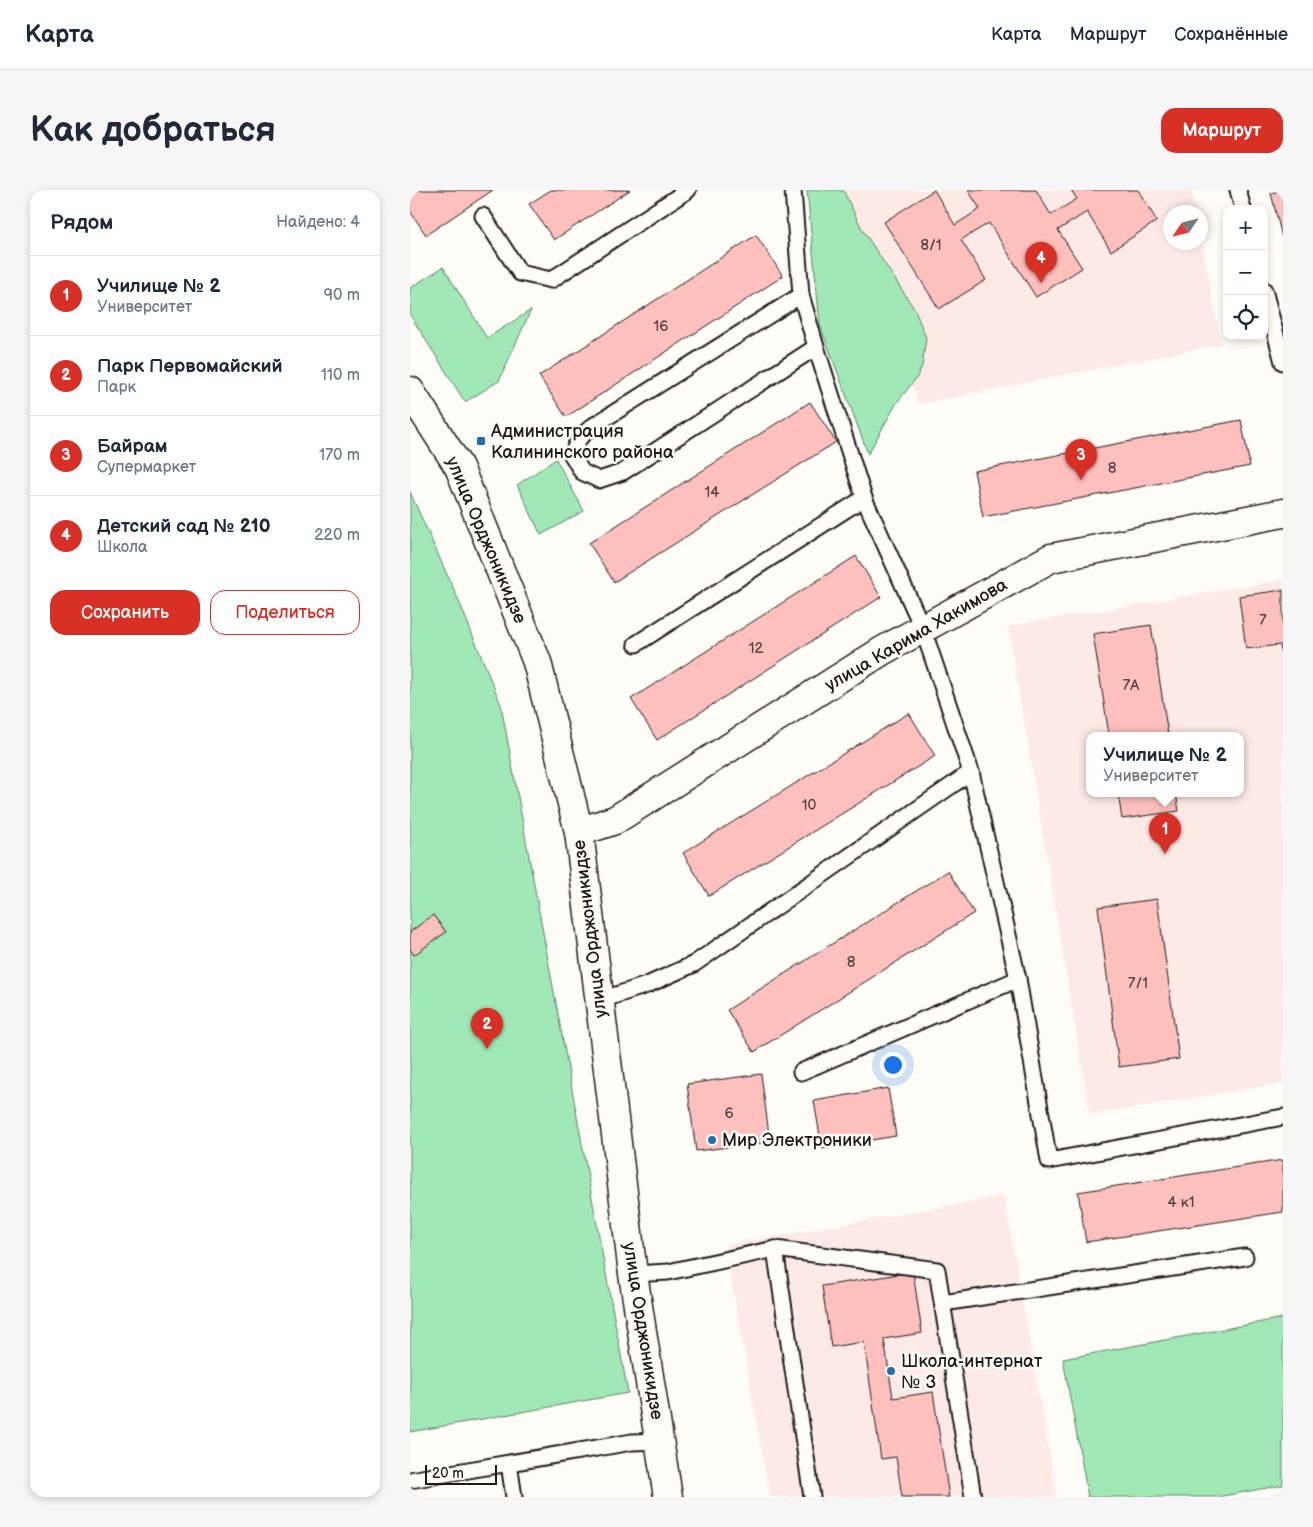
<!DOCTYPE html>
<html lang="ru">
<meta charset="utf-8">
<style>
body{margin:0;font-family:"Balsamiq Sans",sans-serif;background:#f6f6f7;color:#1f2937}
.controls{position:absolute;right:15px;top:15px;display:grid;overflow:hidden;border-radius:10px;box-shadow:0 2px 8px #0003}
.controls button{width:45px;height:45px;display:grid;place-items:center;padding:0;border:0;border-bottom:1px solid #e0e1e3;background:#fff;color:#1f2937;font:25px sans-serif}
.compass{position:absolute;left:753px;top:15px;width:45px;height:45px;border-radius:50%;background:#fff;box-shadow:0 2px 8px #0003;rotate:235deg}
.scale{position:absolute;left:15px;bottom:12px;width:72px;box-sizing:border-box;padding-left:5px;border:2px solid #1c1c1c;border-top:0;font-size:14px;line-height:18px;white-space:nowrap;color:#1c1c1c;-webkit-text-stroke:4px #fdfcf7;paint-order:stroke}
.you{position:absolute;left:482px;top:874px;width:18px;height:18px;margin:-12px;border:4px solid #fff;border-radius:50%;background:#1a73e8;box-shadow:0 0 0 8px #1a73e833}
.badge{display:grid;place-items:center;width:32px;height:32px;border-radius:50%;background:#d93025;color:#fff;font-size:16px;font-weight:700}
.pin{position:absolute;translate:-50% -41px;filter:drop-shadow(0 1px 2px #0008)}
.pin::after{content:'';position:absolute;top:26px;width:18px;height:15px;background:inherit;clip-path:polygon(0 0,100% 0,50% 100%)}
.popup{position:absolute;left:676px;top:542px;width:158px;height:65px;box-sizing:border-box;display:grid;place-content:center;border-radius:10px;background:#fff;filter:drop-shadow(0 1px 4px #0005);font-size:16px;white-space:nowrap;color:#747a83}
.popup b{font-size:19px;color:#1f2937}
.popup::after{content:'';position:absolute;left:50%;top:100%;margin-left:-10px;border:10px solid transparent;border-top-color:#fff}
.list{margin:0;padding:0;list-style:none}
h2{display:flex;justify-content:space-between;align-items:center;height:65px;margin:0;padding:0 20px;font-size:21px}
h2 small{font-size:16px;font-weight:400;color:#747a83}
.list li{display:grid;grid-template-columns:32px 1fr auto;gap:15px;align-items:center;box-sizing:border-box;height:80px;padding:0 20px;border-top:1px solid #e0e1e3}
.list b{display:block;font-size:19px;white-space:nowrap}
.list p{margin:0;font-size:16px;white-space:nowrap;color:#747a83}
.list em{font-size:16px;font-style:normal;color:#747a83}
.actions{display:flex;gap:10px;padding:15px 20px}
.actions a{flex:1;padding:11px 0;border:1px solid #d93025;border-radius:15px;text-align:center;font-size:18px;color:#d93025}
.actions .main{background:#d93025;color:#fff}
.icon{flex:none;width:28px;height:28px;fill:none;stroke:currentColor;stroke-width:2;stroke-linecap:round;stroke-linejoin:round}
.map{position:relative;flex:none;width:873px;height:1307px;overflow:hidden;border-radius:15px}
header{display:flex;align-items:center;gap:30px;box-sizing:border-box;height:70px;padding:0 25px;background:#fff;border-bottom:1px solid #e0e1e3}
header strong{font-size:24px}
nav{display:flex;gap:28px;margin-inline-start:auto;font-size:18px}
.intro{display:flex;align-items:center;justify-content:space-between;box-sizing:border-box;height:120px;padding:0 30px}
h1{margin:0;font-size:35px}
.button{padding:12px 22px;border-radius:15px;background:#d93025;color:#fff;font-size:18px;font-weight:700}
main{display:flex;gap:30px;padding:0 30px}
aside{flex:1;background:#fff;border-radius:15px;box-shadow:0 2px 8px #0003}
.map>svg:first-child{display:block}
</style>
<header>
<strong>Карта</strong>
<nav><a>Карта</a><a>Маршрут</a><a>Сохранённые</a></nav>
</header>
<div class="intro"><h1>Как добраться</h1><a class="button">Маршрут</a></div>
<main>
<aside>
<h2>Рядом<small>Найдено: 4</small></h2>
<ul class="list">
<li><span class="badge">1</span><div><b>Училище № 2</b><p>Университет</p></div><em>90 m</em></li>
<li><span class="badge">2</span><div><b>Парк Первомайский</b><p>Парк</p></div><em>110 m</em></li>
<li><span class="badge">3</span><div><b>Байрам</b><p>Супермаркет</p></div><em>170 m</em></li>
<li><span class="badge">4</span><div><b>Детский сад № 210</b><p>Школа</p></div><em>220 m</em></li>
</ul>
<div class="actions"><a class="main">Сохранить</a><a>Поделиться</a></div>
</aside>
<div class="map">
<svg width="873" height="1307" viewBox="0 0 873 1307">
<rect width="100%" height="100%" fill="#fdfcf7"/>
<filter id="ink" filterUnits="userSpaceOnUse"><feTurbulence type="fractalNoise" baseFrequency=".02" numOctaves="2"/><feDisplacementMap in="SourceGraphic" scale="10" xChannelSelector="R" yChannelSelector="G"/><feConvolveMatrix kernelMatrix="1 2 1 2 8 2 1 2 1" color-interpolation-filters="sRGB"/></filter>
<g filter="url(#ink)">
<!-- built -->
<g fill="#fdeae6" fill-rule="evenodd">
<path d="M427,0H781L785,22H761V52H791V48L811,154L509,214Z"/>
<path d="M873,390V893L680,925L598,436ZM680,545H830V603H680Z"/>
<path d="M594,1006L647,1307H360L315,1055Z"/>
</g>
<!-- green -->
<g fill="#a0e8b5" stroke="#5e8268">
<path d="M397,0H433L452,39L505,120L516,148L512,176L507,187L486,214L458,264L410,135Z"/>
<path d="M33,77L77,148L121,120L89,191L55,212L0,125V98Z"/>
<path d="M146,269L174,321L131,345L107,295Z"/>
<path d="M0,302L48,409L91,515L218,1203L0,1242Z"/>
<path d="M873,1128V1295L807,1307H678L653,1169Z"/>
</g>
<!-- building -->
<g fill="#fdc0bd" stroke="#1c1c1c">
<path d="M0,0H83L16,45L0,21Z"/>
<path d="M141,0H220L144,50L119,14Z"/>
<path d="M524,0L545,35L570,19L558,0H626L641,25L667,9L661,0H728L747,31L701,61L677,22L648,40L672,78L626,107L579,33L551,50L576,90L529,119L474,32Z"/>
<path d="M873,0V51L861,3Z"/>
<path d="M346,45L373,86L156,227L129,186Z"/>
<path d="M400,212L426,252L204,392L179,353Z"/>
<path d="M831,230L840,276L573,327L564,281Z"/>
<path d="M446,366L471,407L247,550L221,509Z"/>
<path d="M873,400V475L870,455L836,459L829,406Z"/>
<path d="M741,435L758,545H699L683,444Z"/>
<path d="M499,523L525,566L299,706L273,663Z"/>
<path d="M708,603H766L769,621L712,629Z"/>
<path d="M538,681L564,723L344,862L317,820Z"/>
<path d="M747,709L769,869L709,877L688,717Z"/>
<path d="M23,725L36,742L4,765L0,759V742Z"/>
<path d="M351,884L360,952L286,961L277,894Z"/>
<path d="M478,898L486,946L412,958L404,911Z"/>
<path d="M873,970V1022L676,1052L668,1002Z"/>
<path d="M503,1082L512,1143L474,1149L483,1208L523,1202L539,1307H492L486,1267L471,1269L454,1152L421,1157L412,1096Z"/>
</g>
<g fill="none" stroke-linecap="round" stroke-linejoin="round">
<defs>
<g id="lane">
<path d="M383,0L391,105L406,157L454,308L513,439L561,582L608,789L639,971L873,927"/>
<path d="M828,0L833,19"/>
<path d="M73,26L110,83L141,90L278,0"/>
<path d="M854,100L873,172"/>
<path d="M391,105L183,236L169,248L162,265L172,282L189,290L213,282L406,157"/>
<path d="M226,454L454,308"/>
<path d="M188,811L237,795L284,774L561,582"/>
<path d="M391,882L608,789"/>
<path d="M365,1059L402,1307"/>
<path d="M223,1084L258,1082L365,1059L527,1080L563,1307"/>
<path d="M533,1113L835,1067"/>
<path d="M99,1274L104,1307"/>
<path d="M0,1290L222,1252L251,1251"/>
</g>
<path id="street" d="M169,642L205,630L472,461L641,368L873,323"/>
<path id="secondary" d="M0,201L49,277L127,472L169,642L223,1084L258,1307"/>
</defs>
<!-- lane casing -->
<use href="#lane" stroke="#1c1c1c" stroke-width="19"/>
<!-- street casing -->
<use href="#street" stroke="#1c1c1c" stroke-width="31"/>
<!-- secondary casing -->
<use href="#secondary" stroke="#1c1c1c" stroke-width="31"/>
<!-- lane -->
<use href="#lane" stroke="#fdfcf7" stroke-width="15"/>
<!-- street -->
<use href="#street" stroke="#fdfcf7" stroke-width="28"/>
<!-- secondary -->
<use href="#secondary" stroke="#fdfcf7" stroke-width="28"/>
</g>
</g>
<!-- markers -->
<g fill="#1f6fb2" stroke="#fdfcf7" stroke-width="2">
<rect x="66" y="246" width="10" height="10" rx="2.5"/>
<circle cx="302" cy="950" r="5"/>
<circle cx="481" cy="1181" r="5"/>
</g>
<g text-anchor="middle" dominant-baseline="central" stroke-width="5" stroke-linejoin="round" paint-order="stroke">
<!-- number labels -->
<g font-size="15" fill="#544544">
<text x="521" y="55">8/1</text>
<text x="251" y="136">16</text>
<text x="702" y="278">8</text>
<text x="302" y="302">14</text>
<text x="853" y="430">7</text>
<text x="346" y="458">12</text>
<text x="721" y="495">7А</text>
<text x="399" y="615">10</text>
<text x="441" y="772">8</text>
<text x="728" y="793">7/1</text>
<text x="319" y="923">6</text>
<text x="771" y="1012">4 к1</text>
</g>
<!-- poi labels -->
<g font-size="18" fill="#1c1c1c" stroke="#fdfcf7" text-anchor="start">
<text x="81" y="241">Администрация<tspan x="81" dy="21">Калининского района</tspan></text>
<text x="312" y="950">Мир Электроники</text>
<text x="491" y="1171">Школа-интернат<tspan x="491" dy="21">№ 3</tspan></text>
</g>
<!-- street labels -->
<g font-size="18" fill="#1c1c1c" stroke="#fdfcf7">
<text transform="translate(76 350) rotate(67)">улица Орджоникидзе</text>
<text transform="translate(506 445) rotate(-30)">улица Карима Хакимова</text>
<text transform="translate(180 739) rotate(-97)">улица Орджоникидзе</text>
<text transform="translate(233 1141) rotate(81)">улица Орджоникидзе</text>
</g>
</g>
</svg>
<div class="controls">
<button>+</button>
<button>−</button>
<button><svg class="icon" aria-label="locate" viewBox="0 0 24 24"><circle cx="12" cy="12" r="6"/><path d="M12 2v4M12 18v4M2 12h4M18 12h4"/></svg></button>
</div>
<svg class="compass" viewBox="-18 -18 36 36"><path d="M0-13l5 13h-10z" fill="#e53935"/><path d="M0 13l5-13h-10z" fill="#747a83"/></svg>
<div class="scale">20 m</div>
<div class="you"></div>
<div class="pin badge" style="left:755px;top:664px">1</div>
<div class="popup"><b>Училище № 2</b>Университет</div>
<div class="pin badge" style="left:77px;top:859px">2</div>
<div class="pin badge" style="left:671px;top:290px">3</div>
<div class="pin badge" style="left:631px;top:93px">4</div>
</div>
</main>
